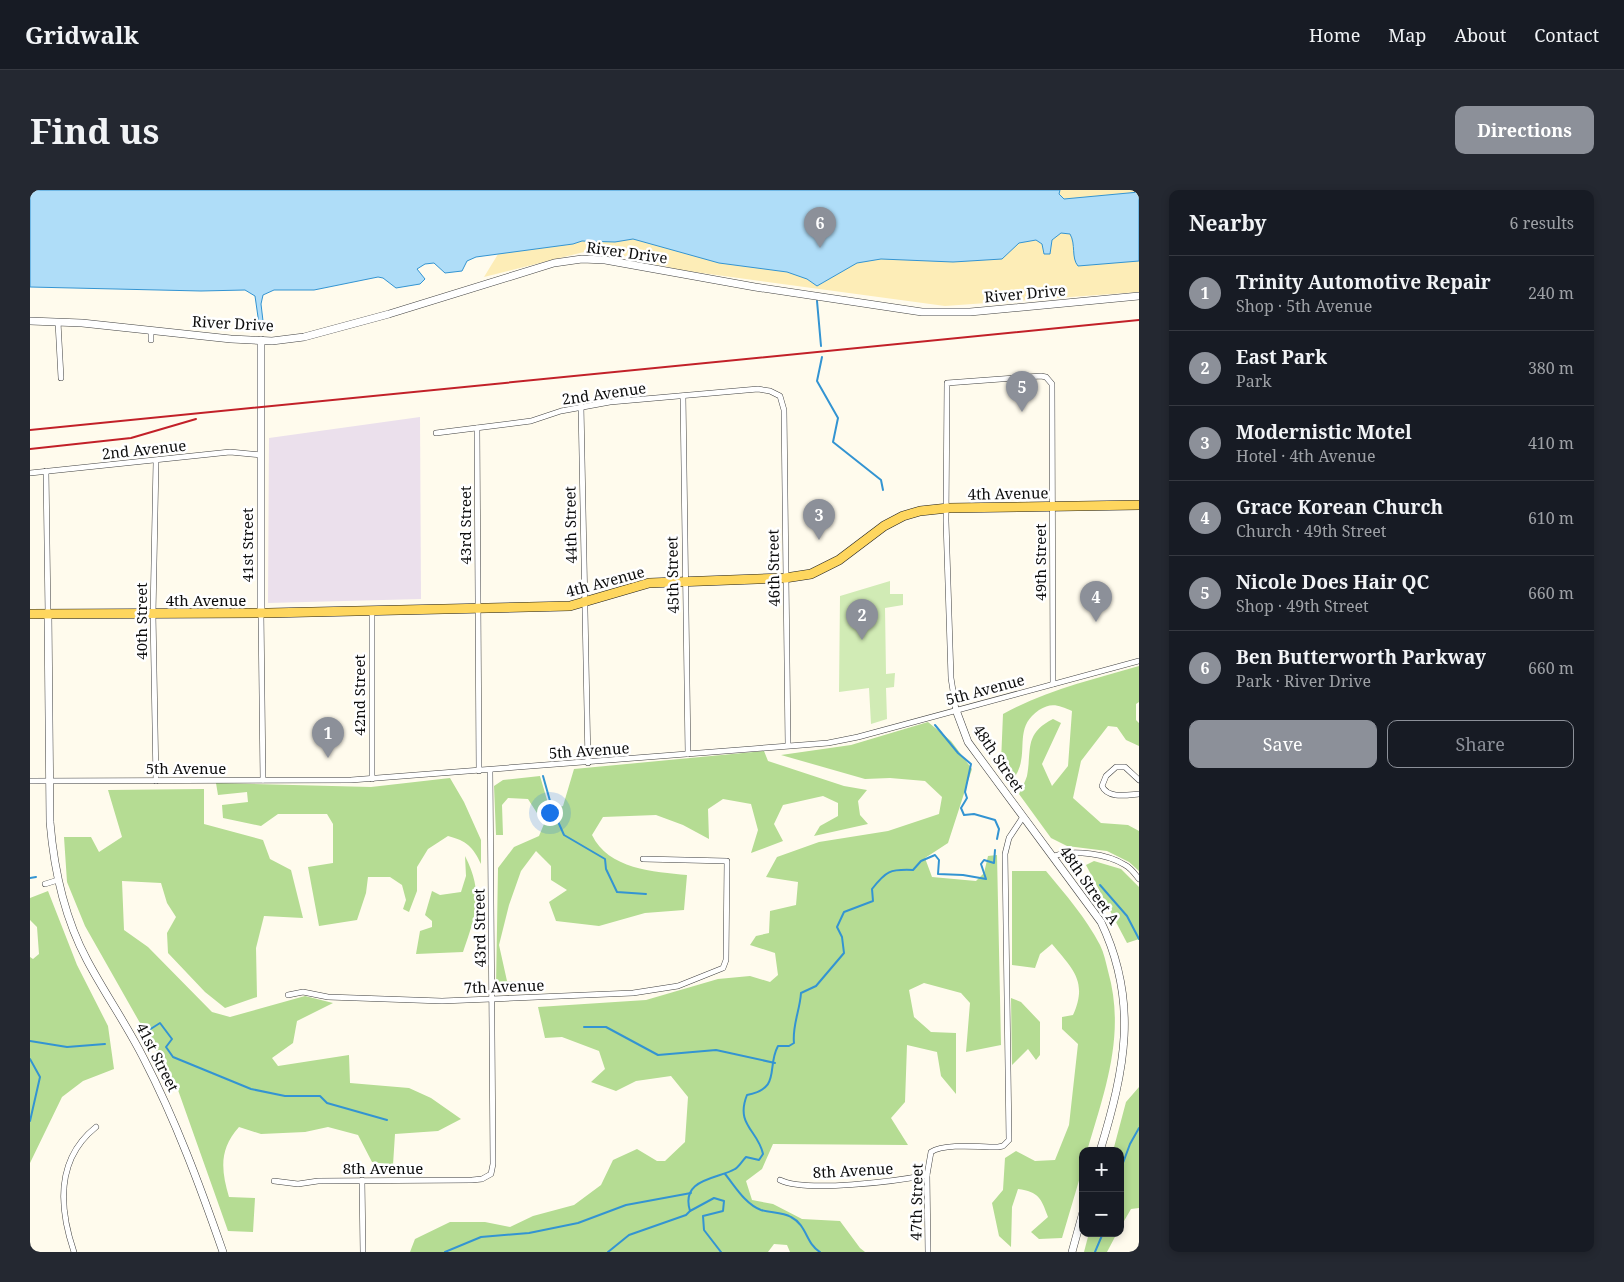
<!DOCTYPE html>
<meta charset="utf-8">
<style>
body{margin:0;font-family:"Noto Serif",serif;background:#242831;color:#f1f3f6}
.controls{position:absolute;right:15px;bottom:15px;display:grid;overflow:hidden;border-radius:10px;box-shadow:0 2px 8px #0003}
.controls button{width:45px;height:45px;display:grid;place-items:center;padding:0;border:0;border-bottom:1px solid #363941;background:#171b24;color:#f1f3f6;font:25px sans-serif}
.you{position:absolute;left:519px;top:622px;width:18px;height:18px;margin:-12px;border:4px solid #fff;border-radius:50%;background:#1a73e8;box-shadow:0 0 0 8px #1a73e833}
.badge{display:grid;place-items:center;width:32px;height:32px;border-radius:50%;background:#8c9099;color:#fff;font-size:16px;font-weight:700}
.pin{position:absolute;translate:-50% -41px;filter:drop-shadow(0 1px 2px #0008)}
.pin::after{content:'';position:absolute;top:26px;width:18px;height:15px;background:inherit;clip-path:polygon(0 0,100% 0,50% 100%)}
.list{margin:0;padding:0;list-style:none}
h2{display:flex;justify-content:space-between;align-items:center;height:65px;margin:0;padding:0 20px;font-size:21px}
h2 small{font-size:16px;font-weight:400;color:#9ea1a6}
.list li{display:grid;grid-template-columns:32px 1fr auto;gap:15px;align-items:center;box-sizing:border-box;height:75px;padding:0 20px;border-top:1px solid #363941}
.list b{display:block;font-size:19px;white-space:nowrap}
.list p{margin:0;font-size:16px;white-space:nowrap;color:#9ea1a6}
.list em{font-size:16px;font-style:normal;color:#9ea1a6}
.actions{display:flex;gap:10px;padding:15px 20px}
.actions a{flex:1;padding:11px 0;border:1px solid #8c9099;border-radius:10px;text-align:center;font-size:18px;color:#8c9099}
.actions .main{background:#8c9099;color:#fff}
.map{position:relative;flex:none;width:1109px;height:1062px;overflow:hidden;border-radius:10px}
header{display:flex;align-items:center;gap:30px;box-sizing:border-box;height:70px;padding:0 25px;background:#171b24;border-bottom:1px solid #363941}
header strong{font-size:24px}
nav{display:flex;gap:28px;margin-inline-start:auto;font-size:18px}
.intro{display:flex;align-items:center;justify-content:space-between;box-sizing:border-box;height:120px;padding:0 30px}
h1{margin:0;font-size:35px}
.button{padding:12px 22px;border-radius:10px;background:#8c9099;color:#fff;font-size:18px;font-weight:700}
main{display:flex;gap:30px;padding:0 30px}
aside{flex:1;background:#171b24;border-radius:10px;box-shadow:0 2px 8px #0003}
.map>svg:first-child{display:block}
</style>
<header>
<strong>Gridwalk</strong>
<nav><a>Home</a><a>Map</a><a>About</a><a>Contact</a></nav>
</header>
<div class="intro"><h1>Find us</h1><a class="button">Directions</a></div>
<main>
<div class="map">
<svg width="1109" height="1062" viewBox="0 0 1109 1062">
<rect width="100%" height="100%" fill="#fffbed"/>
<!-- industrial -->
<path fill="#ebe0ec" d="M390,227L391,409L238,413L239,248Z"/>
<!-- green -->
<path fill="#d1ebb5" d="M860,391V404H873V415L855,418L856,484L865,483L864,497L856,498L857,529L841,534L839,498L809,502L810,406Z"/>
<!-- forest -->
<g fill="#b5dc93">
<path d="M1109,476V512L1106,514V530L1109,533V556L1096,550L1087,537L1078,536L1051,571L1043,608L1071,633L1098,635L1109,641V681L1099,672L1077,661L1037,656L1021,648L989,604C992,598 995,592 997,586C1002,558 994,544 1023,529L1031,533L1012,574L1022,596L1038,576L1042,521C1029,515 1021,512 1009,520C984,537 998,559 988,581C986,586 982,590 980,594L971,572L973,524C1016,500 1062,490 1109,476Z"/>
<path d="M898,532L921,551L942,579L918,653L895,668L902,687L946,691L954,683L958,666L967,665L971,855L936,862L940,813L931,803L894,793L879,800L884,827L901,842L926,843V904L911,886L907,862L877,855L875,912L861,928L878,955L743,954L732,979L716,991L722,1010L743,1014L772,1029L810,1031L830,1058L835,1062H760L757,1055L744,1054L738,1062H380L385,1049L420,1032H455L480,1037L503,1026L544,1015L571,995L583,970L607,959L627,971H635L655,952L658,907L641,886L606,891L586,901L561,892L575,879L569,861L532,847L515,848L508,817L616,810L688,789L720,786L740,792L748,785L745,763L720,755L726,746L739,743L740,721L766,715L768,692L736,687L747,667L789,652L858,641L909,624L912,607L895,591L860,588L835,589L751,565L821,555Z"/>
<path d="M734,561L738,571L814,596L837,600L828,611L830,625L838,634L784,646L790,636L808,626V613L793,606L753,615L744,634L753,651L721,663L728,640L721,614L693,609L678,619L679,649L653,635L626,625L573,627L562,645C578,679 624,682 657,685L654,720L615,723L569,736L526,731L519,712L537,700L521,690V676L506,661L491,681L479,715L469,755L477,791L491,792L487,800L466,797L468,678L484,657L509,646L514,634L498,609L478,608L472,615L473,645H466L464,596L473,590L510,586L520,620L533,616L544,579Z"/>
<path d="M420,588L434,612L451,650V674C443,657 437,651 418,646L398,659L387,677V701L379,722L373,719L376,710L372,695L360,687H338L336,703L327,730L289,736L278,677L303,673V634L297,624H248L231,636L193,628L192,615L218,612L217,602L188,605L186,593L341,597Z"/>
<path d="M174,599V634L233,650L240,669L261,680L273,728L234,726L226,758L227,807L195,818L175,802L138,763L137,743L146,727L137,713L131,693L92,691L94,740L118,757L182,822L200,827L275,806L303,813L267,831L263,853L242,868L248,876L319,865L320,893L379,898L401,908L431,929L408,941L365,944L363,975L342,972L328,945L298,937L275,942L231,944L209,937C189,959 191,980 199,1007L225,1008L223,1042L198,1041L148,900L55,736L37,692L34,647H61L69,662L92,647L78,600Z"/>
<path d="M435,666C454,703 446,725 433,762L386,764L390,741L402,737V731L395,725L402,701L410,705L431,702L436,686Z"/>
<path d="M1064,671L1091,679L1109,697V749L1097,753L1056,675Z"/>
<path d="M982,681H1016C1036,705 1056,728 1070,755C1074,763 1076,773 1078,781C1096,844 1075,900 1057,961H1053V977L1032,1048L1009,1049L1001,1042L1018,1027C1011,1008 1009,1002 988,999L982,1017L981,1057L969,1046L962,1013L973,1000L975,968L986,961L1005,971L1025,970L1039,935L1048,854L1032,839V827L1043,825C1058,792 1043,779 1022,754L1010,764L1005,778L982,775Z"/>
<path d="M18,701L47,775L78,836L84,879L53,891L32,907L0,973V767L3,769L9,764L7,737L0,730V708Z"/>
<path d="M981,808L991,812L1010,832V865L1006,870L998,859L982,875Z"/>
<path d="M1109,897V1018L1101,1019L1090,1038V961H1083L1096,912Z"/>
<path d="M1059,1043H1087L1077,1062H1054Z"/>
</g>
<!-- sand -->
<path fill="#fdedb7" d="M1022,0H1109V102L915,116L650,80L566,59L454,87L473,56Z"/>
<!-- water -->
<path fill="#afddf8" stroke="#3394d2" d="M0,0H1030L1029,4L1034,9L1109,2V71L1048,76C1041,68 1046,54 1040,44L1031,43L1022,50L1020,64H1014L1012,54L1006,50L989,53L972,69L923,72L851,69L827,73L787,96L777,89L757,82L689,73L603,49L585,52L552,51L543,54L446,67L437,71L432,81L415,83L404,73L395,74L387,79L395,89L390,94L366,98L353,88L348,87L284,100H244L233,105L231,114L233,131L229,134L225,106L215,100L171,101L0,97Z"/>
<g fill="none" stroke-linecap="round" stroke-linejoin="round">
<!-- stream -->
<g stroke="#3394d2" stroke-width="2">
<path d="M787,111L791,156"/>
<path d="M792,167L787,191L808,228L803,252L851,290L853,300"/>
<path d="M905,535L928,563L941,574L935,602L937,608L931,618L934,625L944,624L965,630L969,639L967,649"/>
<path d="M513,586L522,618L534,645L575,669L576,679L587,702L616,704"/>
<path d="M0,688L6,687"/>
<path d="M1070,695L1097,726L1109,749"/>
<path d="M554,837H576L628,865L686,860L745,873"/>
<path d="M119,840L130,833L142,849L136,857L143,867L221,899L255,906H290L297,913L357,930"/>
<path d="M0,851L37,857L75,854"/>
<path d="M0,869L10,887L0,931"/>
<path d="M1090,981L1100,954L1109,938"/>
<path d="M695,984C705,996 715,1014 731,1020C740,1023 752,1022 761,1027C777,1035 776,1054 790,1062"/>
<path d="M415,1062L451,1047L499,1043L548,1033L596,1015L661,1003"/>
<path d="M578,1062L599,1045L656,1025L660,1021"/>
<path d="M691,1062L674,1040L673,1026L693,1021L694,1011L684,1008L660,1021C650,988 688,989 705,979C709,977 712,971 716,967L729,970L733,964C728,940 705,935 717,905C752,898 736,878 748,856H759L764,853C762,836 770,820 771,803L786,796L814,763L812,747L807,737L814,722L843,711L842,699C856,681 860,679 883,680L891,671L905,665L909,670L908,684L933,685L956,689L951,674L954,670L964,673L965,660"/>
<path d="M1065,1062L1073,1043"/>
</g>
<defs>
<g id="minor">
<path d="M28,132L31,188"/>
<path d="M121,150V141"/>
<path d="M653,206L658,564"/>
<path d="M551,216L558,573"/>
<path d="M447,238L449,581"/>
<path d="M406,243L501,231L531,221L580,212L728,199L740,201L750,206L754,220L758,555"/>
<path d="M126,272L123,424L126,591"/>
<path d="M16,281L18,424"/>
<path d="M0,283L200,262L231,265"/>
<path d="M231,423L233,590"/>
<path d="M926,520L921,488L916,331L917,193L1011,186L1016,187L1022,194L1023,494"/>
<path d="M342,589V421"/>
<path d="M1109,590L1095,577H1086L1076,586L1072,596C1078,609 1097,605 1109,604"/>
<path d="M0,591L321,590L798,553L828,547L1109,471"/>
<path d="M1024,666C1043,659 1078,664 1095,675C1101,678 1105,684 1109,689"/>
<path d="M15,694L28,690"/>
<path d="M258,805L273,802L298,807L412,811L603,803L648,796L693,778L696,770L697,671L613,669"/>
<path d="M332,990L333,1062"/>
<path d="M750,990C776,1003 867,991 897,985"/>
<path d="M244,991L268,994L288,991L442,990L452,989L461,984L463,974L460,580"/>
<path d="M44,1062C29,1018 26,969 66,937"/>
<path d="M898,1062L897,985L901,962C914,953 951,957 968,957L973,956L979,950L975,664L979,648L993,627"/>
</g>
<g id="tertiary">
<path d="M0,131L52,133L201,149L242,151L274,147L359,124L524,73L552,69L575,70L725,97L892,122H940L1109,106"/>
<path d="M231,423V150"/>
<path d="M18,424L20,632C24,680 34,727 57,770C75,804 97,835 114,869C146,931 170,996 193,1062"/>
<path d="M926,520L938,552L1071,732C1109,812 1095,879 1070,961"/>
<path d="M1042,1062L1053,1022"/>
</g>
<path id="primary" d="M0,424L238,423L540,416L619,393L755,388L781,384L809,370L854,336L873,326L890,321L918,318L1109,315"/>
</defs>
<!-- minor casing -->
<use href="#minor" stroke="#404040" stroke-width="6"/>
<!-- tertiary casing -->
<use href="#tertiary" stroke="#404040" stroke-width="8"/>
<!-- primary casing -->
<use href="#primary" stroke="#1e1e1e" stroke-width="10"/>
<!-- minor -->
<use href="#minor" stroke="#fff" stroke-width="5"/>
<!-- tertiary -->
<use href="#tertiary" stroke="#fff" stroke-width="7"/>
<!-- primary -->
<use href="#primary" stroke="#fed65e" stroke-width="9"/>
<!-- rail -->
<g stroke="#c22028" stroke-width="2">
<path d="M0,240L1109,130"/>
<path d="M0,259L101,248L166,229"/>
</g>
</g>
<g text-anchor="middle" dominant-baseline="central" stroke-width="5" stroke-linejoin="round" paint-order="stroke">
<!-- street labels -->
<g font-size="15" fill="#0d0d0d" stroke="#fff">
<text transform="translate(597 62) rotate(8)">River Drive</text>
<text transform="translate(995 103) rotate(-5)">River Drive</text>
<text transform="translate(203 133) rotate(3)">River Drive</text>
<text transform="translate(574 203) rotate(-8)">2nd Avenue</text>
<text transform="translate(114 259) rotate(-6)">2nd Avenue</text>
<text transform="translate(978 303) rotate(-1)">4th Avenue</text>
<text transform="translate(435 335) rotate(-90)">43rd Street</text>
<text transform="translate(540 335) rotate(-91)">44th Street</text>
<text transform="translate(217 355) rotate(-90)">41st Street</text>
<text transform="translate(1010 372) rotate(-90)">49th Street</text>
<text transform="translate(743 378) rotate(-91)">46th Street</text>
<text transform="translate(642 385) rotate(-91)">45th Street</text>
<text transform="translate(575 391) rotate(-15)">4th Avenue</text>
<text x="176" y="410">4th Avenue</text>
<text transform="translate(111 431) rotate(-90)">40th Street</text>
<text transform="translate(955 499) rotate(-15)">5th Avenue</text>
<text transform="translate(329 505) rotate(-90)">42nd Street</text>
<text transform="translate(559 560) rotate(-4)">5th Avenue</text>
<text transform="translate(969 568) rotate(56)">48th Street</text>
<text x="156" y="578">5th Avenue</text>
<text transform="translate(1060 695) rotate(55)">48th Street A</text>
<text transform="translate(449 738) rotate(-91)">43rd Street</text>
<text transform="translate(474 796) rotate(-2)">7th Avenue</text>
<text transform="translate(128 867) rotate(63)">41st Street</text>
<text x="353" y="978">8th Avenue</text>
<text transform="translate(823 980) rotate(-3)">8th Avenue</text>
<text transform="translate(886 1012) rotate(-89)">47th Street</text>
</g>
</g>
</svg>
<div class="controls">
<button>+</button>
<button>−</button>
</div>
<div class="you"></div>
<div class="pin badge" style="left:298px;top:568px">1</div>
<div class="pin badge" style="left:832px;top:450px">2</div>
<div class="pin badge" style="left:789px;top:350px">3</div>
<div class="pin badge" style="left:1066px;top:432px">4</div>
<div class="pin badge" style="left:992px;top:222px">5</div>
<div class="pin badge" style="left:790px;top:58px">6</div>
</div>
<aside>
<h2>Nearby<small>6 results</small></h2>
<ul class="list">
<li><span class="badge">1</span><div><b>Trinity Automotive Repair</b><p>Shop · 5th Avenue</p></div><em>240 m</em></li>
<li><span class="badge">2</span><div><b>East Park</b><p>Park</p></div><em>380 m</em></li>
<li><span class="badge">3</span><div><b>Modernistic Motel</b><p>Hotel · 4th Avenue</p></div><em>410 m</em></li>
<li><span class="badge">4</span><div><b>Grace Korean Church</b><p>Church · 49th Street</p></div><em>610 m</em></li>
<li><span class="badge">5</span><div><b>Nicole Does Hair QC</b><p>Shop · 49th Street</p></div><em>660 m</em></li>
<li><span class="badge">6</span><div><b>Ben Butterworth Parkway</b><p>Park · River Drive</p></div><em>660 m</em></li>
</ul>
<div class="actions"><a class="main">Save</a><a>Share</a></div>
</aside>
</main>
